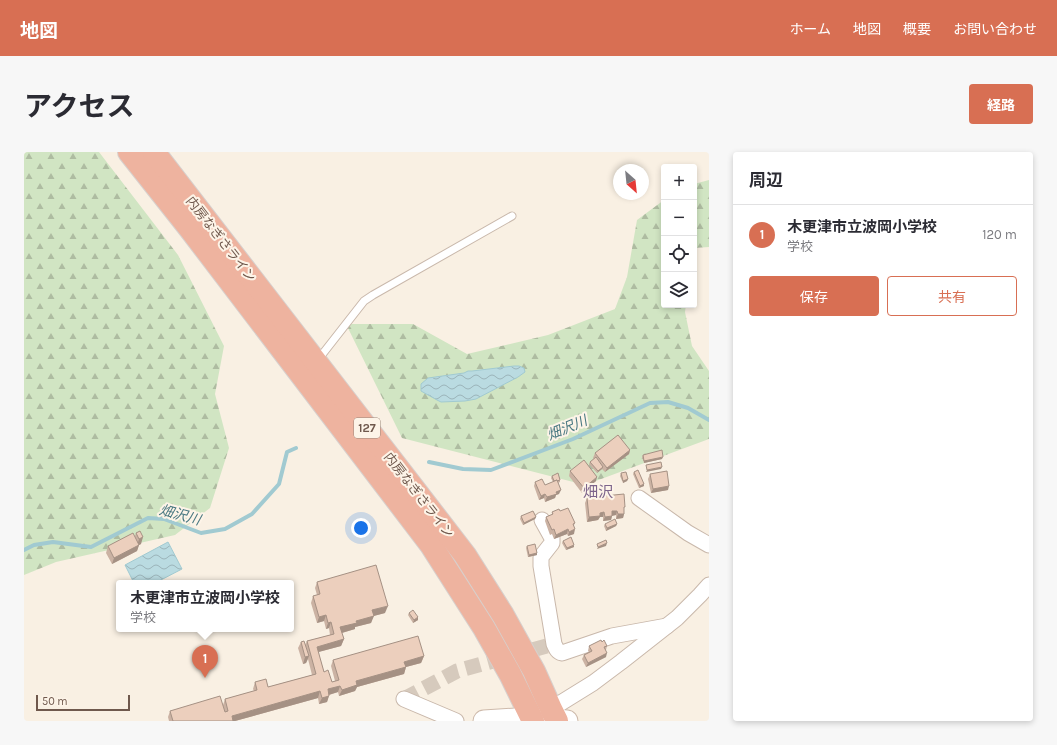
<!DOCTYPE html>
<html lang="ja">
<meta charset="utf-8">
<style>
body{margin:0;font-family:Karla,"Noto Sans JP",sans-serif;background:#f7f7f7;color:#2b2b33}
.controls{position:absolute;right:12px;top:12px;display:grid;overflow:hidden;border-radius:4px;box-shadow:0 2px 6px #0003}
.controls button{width:36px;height:36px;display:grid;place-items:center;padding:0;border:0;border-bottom:1px solid #e1e1e2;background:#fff;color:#2b2b33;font:20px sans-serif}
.compass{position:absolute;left:589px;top:12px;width:36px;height:36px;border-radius:50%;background:#fff;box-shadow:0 2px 6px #0003;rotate:153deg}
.scale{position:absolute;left:12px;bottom:10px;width:94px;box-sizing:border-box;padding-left:4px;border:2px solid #6f584c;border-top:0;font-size:11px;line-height:14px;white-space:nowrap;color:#6f584c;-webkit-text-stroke:3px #fdf4e8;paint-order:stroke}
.you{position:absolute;left:337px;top:376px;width:14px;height:14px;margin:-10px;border:3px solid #fff;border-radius:50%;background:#1a73e8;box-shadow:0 0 0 6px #1a73e833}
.badge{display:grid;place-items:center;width:26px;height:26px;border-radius:50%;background:#d86f53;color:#fff;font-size:13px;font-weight:700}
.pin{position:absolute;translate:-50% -33px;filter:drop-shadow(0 1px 2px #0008)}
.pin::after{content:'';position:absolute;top:21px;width:14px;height:12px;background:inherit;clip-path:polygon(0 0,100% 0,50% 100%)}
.popup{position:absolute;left:92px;top:428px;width:178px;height:52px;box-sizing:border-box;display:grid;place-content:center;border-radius:4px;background:#fff;filter:drop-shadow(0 1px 3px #0005);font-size:13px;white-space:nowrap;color:#7c7c81}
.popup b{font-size:15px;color:#2b2b33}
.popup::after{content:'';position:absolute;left:50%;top:100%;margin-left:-8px;border:8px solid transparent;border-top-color:#fff}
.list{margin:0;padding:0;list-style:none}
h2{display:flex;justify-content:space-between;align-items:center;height:52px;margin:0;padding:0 16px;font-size:17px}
h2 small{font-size:13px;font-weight:400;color:#7c7c81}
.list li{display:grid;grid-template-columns:26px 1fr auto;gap:12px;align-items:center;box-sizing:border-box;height:60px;padding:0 16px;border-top:1px solid #e1e1e2}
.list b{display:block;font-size:15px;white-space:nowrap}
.list p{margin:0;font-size:13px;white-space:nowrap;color:#7c7c81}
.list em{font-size:13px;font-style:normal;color:#7c7c81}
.actions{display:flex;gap:8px;padding:12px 16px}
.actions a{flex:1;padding:9px 0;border:1px solid #d86f53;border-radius:4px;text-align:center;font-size:14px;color:#d86f53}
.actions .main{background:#d86f53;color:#fff}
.icon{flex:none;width:22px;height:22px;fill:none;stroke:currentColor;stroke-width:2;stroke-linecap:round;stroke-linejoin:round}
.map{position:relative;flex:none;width:685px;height:569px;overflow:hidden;border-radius:4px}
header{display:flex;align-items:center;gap:24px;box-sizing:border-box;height:56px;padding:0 20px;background:#d86f53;color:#fff}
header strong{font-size:19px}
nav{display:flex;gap:22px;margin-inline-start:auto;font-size:14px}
.intro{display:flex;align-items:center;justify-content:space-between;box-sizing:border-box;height:96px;padding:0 24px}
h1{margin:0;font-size:28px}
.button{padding:10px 18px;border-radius:4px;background:#d86f53;color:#fff;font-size:14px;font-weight:700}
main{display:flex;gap:24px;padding:0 24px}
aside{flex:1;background:#fff;border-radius:4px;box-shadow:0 2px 6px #0003}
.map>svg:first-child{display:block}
</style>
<header>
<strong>地図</strong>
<nav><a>ホーム</a><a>地図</a><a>概要</a><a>お問い合わせ</a></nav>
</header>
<div class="intro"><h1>アクセス</h1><a class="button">経路</a></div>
<main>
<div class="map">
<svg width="685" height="569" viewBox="0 0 685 569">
<defs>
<pattern id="forest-firs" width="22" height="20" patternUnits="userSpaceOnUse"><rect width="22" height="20" fill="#d1e5c3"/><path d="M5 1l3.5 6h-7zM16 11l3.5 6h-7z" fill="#aebca1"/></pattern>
<pattern id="water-waves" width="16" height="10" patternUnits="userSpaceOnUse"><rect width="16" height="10" fill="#badbe1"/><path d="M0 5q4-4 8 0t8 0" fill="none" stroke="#9bb4b9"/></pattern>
</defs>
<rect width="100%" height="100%" fill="#f9f0e3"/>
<!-- forest -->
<g fill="url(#forest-firs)">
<path d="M0,0H75L154,103L200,194L191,242L205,296L186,356L151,383L32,410L0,423Z"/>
<path d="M685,28V95L670,96V32Z"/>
<path d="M640,48V153H662L661,160L668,194L685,219V287L561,333L378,286L322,172H389L443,202L524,183L591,157L603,125L613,68Z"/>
</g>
<!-- water -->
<g fill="url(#water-waves)" stroke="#a1cad1">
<path d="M490,214H495L500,216L501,220L494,225L452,247L441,249L417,250L413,248L397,239V232L404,226L440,221L444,219H448Z"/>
<path d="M144,390L158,417L131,431H110L101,413Z"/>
</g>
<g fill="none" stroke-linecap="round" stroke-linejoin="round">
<!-- stream -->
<g stroke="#a1cad1" stroke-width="4">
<path d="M405,310L439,317L467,318L549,287L626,251L644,250L664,256L685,268"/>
<path d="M0,398L10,393L29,390L67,395L124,366L140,367L177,381L201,377L228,362L255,332L263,300L272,296"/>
</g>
<!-- street-tunnel -->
<path stroke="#d6cabd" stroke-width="15" stroke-dasharray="15 8" stroke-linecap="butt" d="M380,547L433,519L530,492"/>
<defs>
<path id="lane" d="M293,209L340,149L349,143L488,64"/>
<g id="street">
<path d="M615,346L664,381L685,393"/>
<path d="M518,368L528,386V391L517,405V414L530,492C532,496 533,500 538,501L588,484L643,474"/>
<path d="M380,547L432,569"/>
<path d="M527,557L569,531L597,510L653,466L676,443L685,433"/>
</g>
<path id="secondary" d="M460,569L507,566L543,569"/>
<g id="highway">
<path d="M105,0L166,77L407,393L460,476L486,522L509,569"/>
<path d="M130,0L441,403L479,463L510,519L527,557L533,569"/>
</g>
</defs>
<!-- lane casing -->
<use href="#lane" stroke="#c9b8ab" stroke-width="9"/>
<!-- street casing -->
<use href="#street" stroke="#c9b8ab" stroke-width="17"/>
<!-- secondary casing -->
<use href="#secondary" stroke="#cebaab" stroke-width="23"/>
<!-- highway casing -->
<use href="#highway" stroke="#d7d0cd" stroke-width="24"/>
<!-- lane -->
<use href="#lane" stroke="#fff" stroke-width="7"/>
<!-- street -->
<use href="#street" stroke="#fff" stroke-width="15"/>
<!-- secondary -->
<use href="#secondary" stroke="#fff" stroke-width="21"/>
<!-- highway -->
<use href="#highway" stroke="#eeb39f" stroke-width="22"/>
</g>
<!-- wall -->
<g fill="#cbb2a3">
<path d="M606,298L605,302L581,320L578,317L573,321L565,312L566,310L570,307L569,306L571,301Z"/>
<path d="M619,303L638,307L620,311L618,305Z"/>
<path d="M546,319L572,329L558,341L545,324Z"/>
<path d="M610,320L620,332V334L615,336L609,322Z"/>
<path d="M597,321L604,327L603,329L599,331L596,324Z"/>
<path d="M626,322L644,338L627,341L624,327Z"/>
<path d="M528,324L536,328V330L534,331L535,342L532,343L531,346L521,350L520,346L515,348L510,334L511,330L521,333L529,330L527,326Z"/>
<path d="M575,343L580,344L600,359V362L599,366L592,367V363L588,364L587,368L579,369V365H576L574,368L563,370L561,351L563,346L574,345Z"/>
<path d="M536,359L551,371L550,373V382L544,384L543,382L530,387L528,382L526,383L521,369L522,365L528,363V360Z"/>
<path d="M497,364L512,365L511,367L499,373L496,367Z"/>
<path d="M581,372H593L592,374L582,379L580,374Z"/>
<path d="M116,379L117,392L115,393L113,399L88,412L82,401L84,394L111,384L112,381Z"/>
<path d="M539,389L550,395L542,398L538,391Z"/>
<path d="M503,394L513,401V403L504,405L502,396Z"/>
<path d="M293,430L361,461L349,464L347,471L331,475V477L318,481L320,487L317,494L294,500L300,520L308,530L311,529L307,514L309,508L400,504L397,511L382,515L380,522L333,535L331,539L315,544L314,540L305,543L303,550L295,552L294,546L211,569H145L144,565L146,559L199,553L201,547L230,539L229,537L231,530L244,535L288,523L284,507L282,511L279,512L274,496L277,490L281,493L283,489L306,483L305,476L302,477L300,469L293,471L287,451L289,444L293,443L291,436Z"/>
<path d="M385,461L394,465V468L389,471L384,463Z"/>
<path d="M578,490L583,494L582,498V505L562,515L558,507L560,503L565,500L564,499L565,494Z"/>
</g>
<!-- shaded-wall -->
<g fill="#a59184">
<path d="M606,298L605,302L581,320L583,316Z"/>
<path d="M639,305L638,307L620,311V309Z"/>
<path d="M579,315L578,317L573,321L574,319Z"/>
<path d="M638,315L637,317L622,320L623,318Z"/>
<path d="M573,325L572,329L558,341L560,336Z"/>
<path d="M604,327L603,329L599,331V329Z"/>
<path d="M620,332V334L615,336L616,334Z"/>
<path d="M645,334L644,338L627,341L629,337Z"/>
<path d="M537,338L535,342L532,343L531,346L521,350L523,345L532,340Z"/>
<path d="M521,342L520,346L515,348L517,344Z"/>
<path d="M588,359H593L592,363L586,364Z"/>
<path d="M580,360L579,365H576L574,368L563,370L565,365L576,361Z"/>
<path d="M594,362H600L599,366L592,367Z"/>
<path d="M588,364L587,368L579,369L581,365Z"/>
<path d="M512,365L511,367L499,373L500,371Z"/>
<path d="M593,372L592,374L582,379L583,376Z"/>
<path d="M544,377L543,382L530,387L532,383Z"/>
<path d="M551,377L550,382L544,384L545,380Z"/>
<path d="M119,385L117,392L113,394L115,387Z"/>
<path d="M583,391L582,394L573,397L574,395Z"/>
<path d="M115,393L113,399L88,412L90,406Z"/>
<path d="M550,393V395L542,398L543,396Z"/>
<path d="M513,401V403L504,405L505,403Z"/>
<path d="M364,454L361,461L346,465L348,458Z"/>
<path d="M302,463L300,469L293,471L295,465Z"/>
<path d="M350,464L347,471L331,475V477L314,482L316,475L332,469Z"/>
<path d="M394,465V468L389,471L390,468Z"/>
<path d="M307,470L305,476L302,477L304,471Z"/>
<path d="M320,487L317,494L291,501L293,495Z"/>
<path d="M583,501L582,505L562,515L564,511Z"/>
<path d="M285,504L282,511L279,512L281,505Z"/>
<path d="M400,504L397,511L378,516L380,510Z"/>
<path d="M382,515L380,522L333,535L331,539L315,544L318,538L332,529Z"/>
<path d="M316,534L314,540L301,544L304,537Z"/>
<path d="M296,539L294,546L211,569H206L208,564Z"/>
<path d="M305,544L303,550L295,552L298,546Z"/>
</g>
<!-- building -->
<g fill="#eccfbd" stroke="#a59184">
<path d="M594,283L606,298L583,316L571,301Z"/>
<path d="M638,298L639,305L620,309L619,303Z"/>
<path d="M572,305L579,315L574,319L566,310Z"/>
<path d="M560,308L573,325L560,336L546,319Z"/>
<path d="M637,310L638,315L623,318L622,313Z"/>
<path d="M614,318L620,332L616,334L610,320Z"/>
<path d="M643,319L645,334L629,337L626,322Z"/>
<path d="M602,320L604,327L599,329L597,321Z"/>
<path d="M534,321L536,328L533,329V328L530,329L528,324Z"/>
<path d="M518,327L521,333L533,328L537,338L532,340L533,342L523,345L521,342L517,344L511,330Z"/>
<path d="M600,342L601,355H600V362H594L593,359H588V364L581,365L580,360L576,361V364L565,365L563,346L575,345V343H580V344Z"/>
<path d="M544,356L551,371L549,372L551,377L545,380L544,377L532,383L530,377L528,378L522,365L529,362L528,360L535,357L536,359Z"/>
<path d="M509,359L512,365L500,371L497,364Z"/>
<path d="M591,367L593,372L583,376L581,372Z"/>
<path d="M116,379L119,385L115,387L112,381Z"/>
<path d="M109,381L115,393L90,406L84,394Z"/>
<path d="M547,385L550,393L543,396L539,389Z"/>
<path d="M582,388L583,391L574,395L573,392Z"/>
<path d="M511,392L513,401L505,403L503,394Z"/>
<path d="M352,413L364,454L348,458L350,464L332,469L333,471L316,475L320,487L293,495L300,520L304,518L308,530L315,528L309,508L394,484L400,504L380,510L382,515L332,529L333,533L318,538L316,534L304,537L305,544L298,546L296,539L208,564L209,569H149L146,559L196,544L201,560L204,559L201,547L233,538L231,530L242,527L244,535L292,522L283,489L310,482L307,470L304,471L302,463L295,465L289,444L296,442L293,430Z"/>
<path d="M389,458L394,465L390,468L385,461Z"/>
<path d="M577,488L578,490L580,488L583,494L580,495L583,501L564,511L560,503L568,499L565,494Z"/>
<path d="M280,489L285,504L281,505L277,490Z"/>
</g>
<g text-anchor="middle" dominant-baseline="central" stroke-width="4" stroke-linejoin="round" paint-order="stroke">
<!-- shield labels -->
<rect fill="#fdf4e8" stroke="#9a877b" stroke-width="1" x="330" y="266" width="26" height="20" rx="3"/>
<g font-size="12" font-weight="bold" fill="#6f584c">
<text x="343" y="276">127</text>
</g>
<!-- street labels -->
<g font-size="13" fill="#6f584c" stroke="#fdf4e8">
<text transform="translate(197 87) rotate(52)">内房なぎさライン</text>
<text transform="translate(395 343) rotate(52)">内房なぎさライン</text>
</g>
<!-- water labels -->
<g font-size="14" font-style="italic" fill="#487780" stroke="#fdf4e8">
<text transform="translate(543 276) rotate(-23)">畑沢川</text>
<text transform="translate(156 363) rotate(15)">畑沢川</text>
</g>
<!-- quarter labels -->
<g font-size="15" fill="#7d648b" stroke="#fdf4e8">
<text x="574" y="340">畑沢</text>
</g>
</g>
</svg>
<div class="controls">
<button>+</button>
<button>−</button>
<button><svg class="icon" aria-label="locate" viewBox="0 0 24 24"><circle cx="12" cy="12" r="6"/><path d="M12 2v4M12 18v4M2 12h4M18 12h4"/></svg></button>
<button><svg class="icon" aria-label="layers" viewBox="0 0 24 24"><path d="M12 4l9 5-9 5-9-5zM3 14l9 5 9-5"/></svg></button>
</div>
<svg class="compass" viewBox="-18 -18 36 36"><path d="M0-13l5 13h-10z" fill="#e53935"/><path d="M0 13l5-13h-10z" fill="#7c7c81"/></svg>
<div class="scale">50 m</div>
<div class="you"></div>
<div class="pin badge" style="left:181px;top:526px">1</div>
<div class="popup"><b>木更津市立波岡小学校</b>学校</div>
</div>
<aside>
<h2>周辺<small></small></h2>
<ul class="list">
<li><span class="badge">1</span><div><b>木更津市立波岡小学校</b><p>学校</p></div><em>120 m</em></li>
</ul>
<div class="actions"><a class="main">保存</a><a>共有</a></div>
</aside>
</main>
